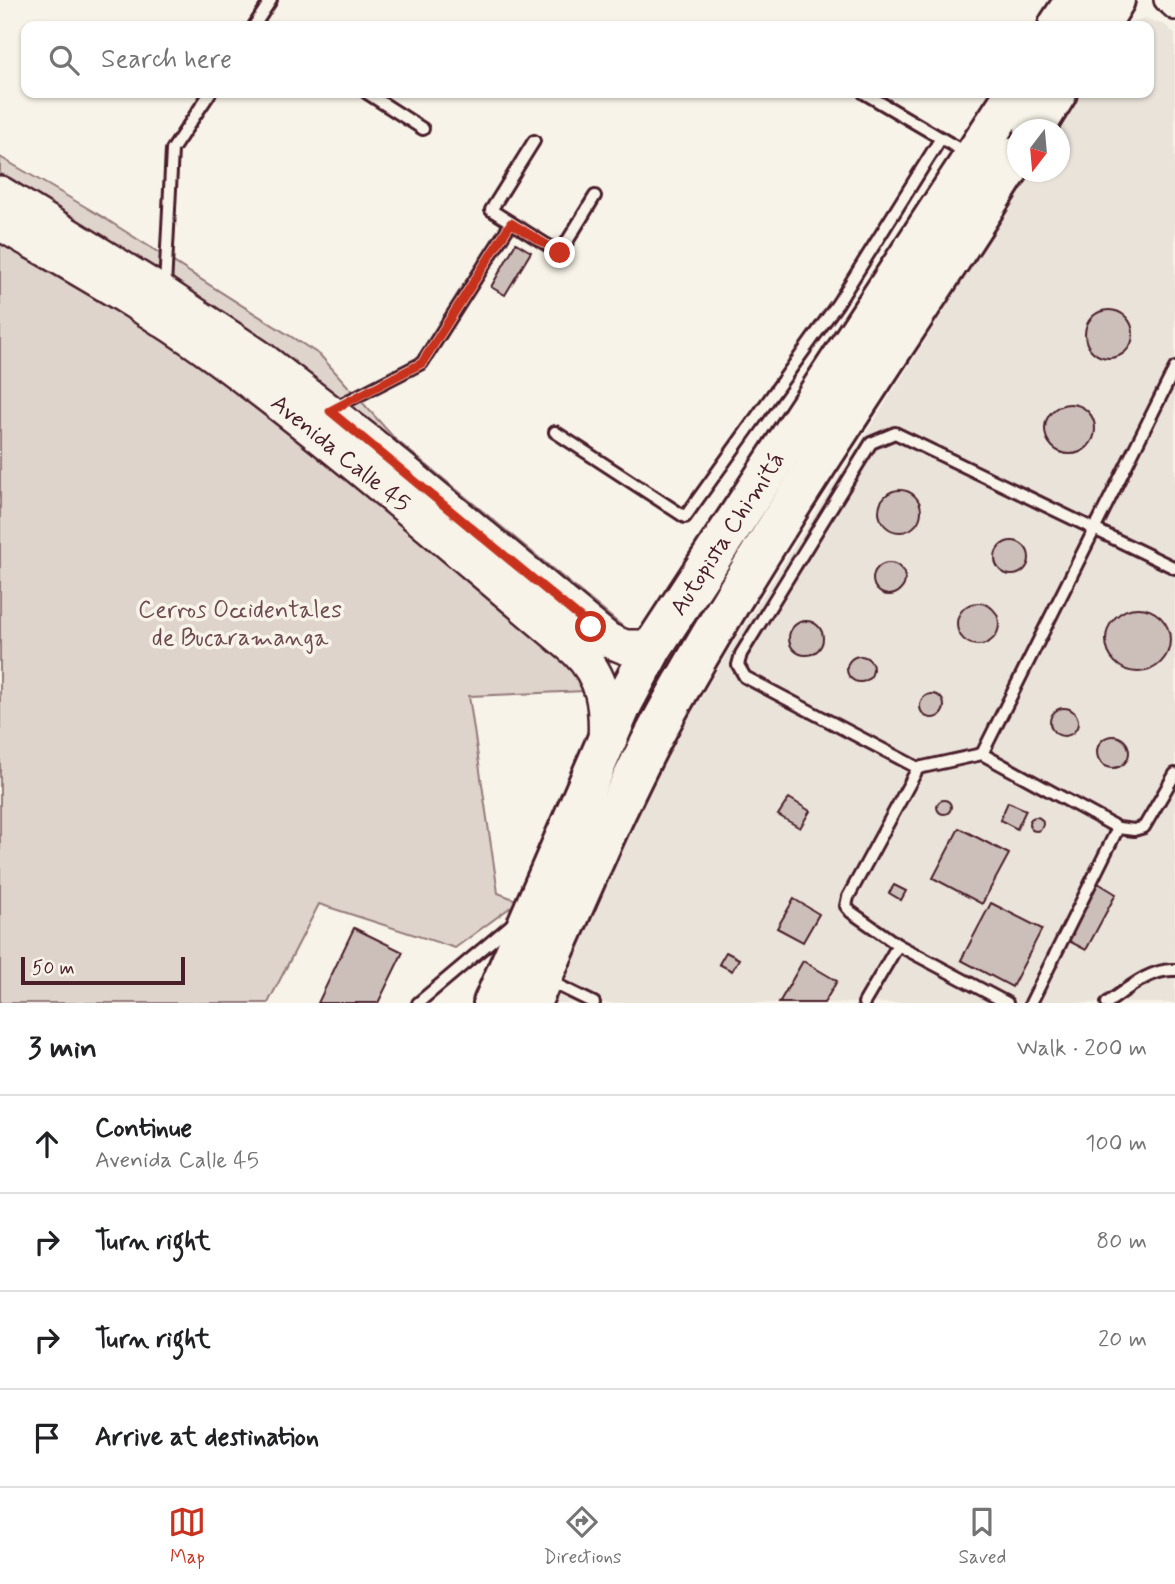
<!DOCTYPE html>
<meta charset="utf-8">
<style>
body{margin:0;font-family:Mynerve,sans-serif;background:#f2f2f2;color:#202124}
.compass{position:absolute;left:1007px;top:119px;width:63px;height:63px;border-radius:50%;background:#fff;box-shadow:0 2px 5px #0004;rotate:196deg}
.scale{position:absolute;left:21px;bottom:18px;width:164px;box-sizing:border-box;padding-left:7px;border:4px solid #4a1f2b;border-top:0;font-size:19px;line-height:24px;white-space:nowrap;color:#4a1f2b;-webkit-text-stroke:5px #f7f3e8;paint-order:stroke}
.stop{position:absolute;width:21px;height:21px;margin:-16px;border:5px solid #c8321e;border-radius:50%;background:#fff}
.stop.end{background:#c8321e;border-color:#fff;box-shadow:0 2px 7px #0008}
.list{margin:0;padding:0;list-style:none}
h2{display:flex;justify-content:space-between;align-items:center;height:91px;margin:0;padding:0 28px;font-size:30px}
h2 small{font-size:23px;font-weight:400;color:#757577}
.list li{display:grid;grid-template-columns:46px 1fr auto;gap:21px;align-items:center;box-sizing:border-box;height:98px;padding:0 28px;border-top:2px solid #e0e0e0}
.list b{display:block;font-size:26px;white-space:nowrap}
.list p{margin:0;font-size:23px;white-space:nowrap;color:#757577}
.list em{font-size:23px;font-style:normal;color:#757577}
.icon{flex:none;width:38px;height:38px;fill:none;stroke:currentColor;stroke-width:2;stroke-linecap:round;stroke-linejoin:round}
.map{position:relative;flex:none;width:1175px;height:1003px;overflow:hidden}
.search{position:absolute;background:#fff;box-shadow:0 2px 5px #0004;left:21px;right:21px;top:21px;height:77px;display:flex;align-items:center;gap:18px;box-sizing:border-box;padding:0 24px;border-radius:14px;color:#757577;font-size:26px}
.sheet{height:483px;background:#fff}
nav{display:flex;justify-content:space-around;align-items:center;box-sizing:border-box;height:98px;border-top:2px solid #e0e0e0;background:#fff;font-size:19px;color:#757577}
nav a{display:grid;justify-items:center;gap:4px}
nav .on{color:#c8321e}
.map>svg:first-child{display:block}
</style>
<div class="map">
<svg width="1175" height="1003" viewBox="0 0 1175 1003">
<rect width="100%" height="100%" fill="#f7f3e8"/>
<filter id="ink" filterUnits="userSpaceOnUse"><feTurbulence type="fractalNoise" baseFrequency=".0143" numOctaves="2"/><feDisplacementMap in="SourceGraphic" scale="14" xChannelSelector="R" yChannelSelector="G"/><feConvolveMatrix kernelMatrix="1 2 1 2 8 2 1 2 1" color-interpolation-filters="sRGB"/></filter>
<g filter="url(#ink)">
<!-- built -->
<path fill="#eae3da" d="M1144,18L1165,25L1175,34V1003H554L659,766L737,637L1032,172H1060L1058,129L1081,93H1149V26H1124Z"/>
<!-- green -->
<path fill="#ded4cc" stroke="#947a7c" stroke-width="2" d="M0,157L101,216L320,355L395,439L633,635L585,691L469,696L498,893L519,901L455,948L319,904L268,1003H0Z"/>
<!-- building -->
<g fill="#ccbfb9" stroke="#4a1f2b" stroke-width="2">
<path d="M516,243L531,252L505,295L491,287Z"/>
<circle cx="1109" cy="334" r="24"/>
<circle cx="1070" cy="429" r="25"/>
<circle cx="900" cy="511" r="21"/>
<circle cx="1012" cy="558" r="17"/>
<circle cx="889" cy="579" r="16"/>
<circle cx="978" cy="624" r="21"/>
<circle cx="1138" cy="640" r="32"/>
<circle cx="806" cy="638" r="17"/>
<circle cx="860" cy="669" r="13"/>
<circle cx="932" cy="706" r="12"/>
<circle cx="1064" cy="722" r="14"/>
<circle cx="1113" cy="752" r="16"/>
<path d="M789,798L810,811L800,828L778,815Z"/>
<circle cx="944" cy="807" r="7"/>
<path d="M1008,802L1026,810L1017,829L1000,820Z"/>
<circle cx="1036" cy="824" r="7"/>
<path d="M959,828L1009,854L982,904L933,878Z"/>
<path d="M1098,883L1116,894L1086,950L1067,940Z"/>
<path d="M894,885L906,891L901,900L889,893Z"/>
<path d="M794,899L819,914L803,942L777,928Z"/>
<path d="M991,903L1042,929L1012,987L961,960Z"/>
<path d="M354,928L403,952L378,1003H318Z"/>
<path d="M726,952L739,959L732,971L719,964Z"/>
<path d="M803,961L837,981L824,1003H779Z"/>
</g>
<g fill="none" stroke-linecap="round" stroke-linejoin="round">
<defs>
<g id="lane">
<path d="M254,26L271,0"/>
<path d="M367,93L423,129"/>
<path d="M864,93L968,154"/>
<path d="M534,141L491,210L560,253L595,196"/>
<path d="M165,287L172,150L210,93"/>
<path d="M332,409L422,363L511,223"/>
<path d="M555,432L685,517L838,303L941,138"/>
<path d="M982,754L1175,368"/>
<path d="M918,768L982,754L1118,828"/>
<path d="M549,981L594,1003"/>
<path d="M418,1003L512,924"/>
<path d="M864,1003L898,945"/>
<path d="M1007,1003L898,945L851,912L846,906L848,897L918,768L745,677L738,665L741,654L871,443L895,433L1175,568"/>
<path d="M1031,1003L1118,828L1134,830L1144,827L1175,774"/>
<path d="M1107,1003C1126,990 1151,968 1175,970"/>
</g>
<path id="street" d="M1165,0L1175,9"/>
<g id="primary">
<path d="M0,193L164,294L259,357L365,439L608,640L625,647H653"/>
<path d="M0,223C72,265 145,305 213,354C339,446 456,550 576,650C604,677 607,706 605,743"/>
</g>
<g id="highway">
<path d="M1058,26L1075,0"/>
<path d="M1099,26L1115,0"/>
<path d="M1034,130L1057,93"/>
<path d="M493,1003L623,703L653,647L1015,93"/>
<path d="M531,1003C576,904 617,801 670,706C776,517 902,338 1018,155"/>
</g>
</defs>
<!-- lane casing -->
<use href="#lane" stroke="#4a1f2b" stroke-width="16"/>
<!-- street casing -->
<use href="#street" stroke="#4a1f2b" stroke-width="26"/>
<!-- primary casing -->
<use href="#primary" stroke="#4a1f2b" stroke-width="38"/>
<!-- highway casing -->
<use href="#highway" stroke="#4a1f2b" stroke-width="44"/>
<!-- lane -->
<use href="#lane" stroke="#f7f3e8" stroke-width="10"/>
<!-- street -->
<use href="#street" stroke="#f7f3e8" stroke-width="21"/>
<!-- primary -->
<use href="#primary" stroke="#f7f3e8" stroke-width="33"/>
<!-- highway -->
<use href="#highway" stroke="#f7f3e8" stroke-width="38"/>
</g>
</g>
<g fill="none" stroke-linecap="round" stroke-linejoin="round" filter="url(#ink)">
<!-- route -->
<path stroke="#c8321e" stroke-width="9" d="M560,253L511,223L422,363L330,411L591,627"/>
</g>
<g text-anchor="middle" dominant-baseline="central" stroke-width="7" stroke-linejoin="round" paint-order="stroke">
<!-- street labels -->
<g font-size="24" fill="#4a1f2b" stroke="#f7f3e8">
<text transform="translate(340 454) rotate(39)">Avenida Calle 45</text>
<text transform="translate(728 534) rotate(-57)">Autopista Chimitá</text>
</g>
<!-- park labels -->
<g font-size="24" fill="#6f4c53" stroke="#f7f3e8">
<text x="240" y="610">Cerros Occidentales<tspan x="240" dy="28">de Bucaramanga</tspan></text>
</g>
</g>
</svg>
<svg class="compass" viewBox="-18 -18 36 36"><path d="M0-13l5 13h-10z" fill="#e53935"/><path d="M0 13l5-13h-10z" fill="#757577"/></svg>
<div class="scale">50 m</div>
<div class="stop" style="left:591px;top:627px"></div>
<div class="stop end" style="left:560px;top:253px"></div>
<div class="search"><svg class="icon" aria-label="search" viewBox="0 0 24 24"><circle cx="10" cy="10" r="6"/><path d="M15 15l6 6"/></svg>Search here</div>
</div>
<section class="sheet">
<h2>3 min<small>Walk · 200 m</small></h2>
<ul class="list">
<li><svg class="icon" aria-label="ahead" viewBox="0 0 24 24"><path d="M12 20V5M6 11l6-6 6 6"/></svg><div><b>Continue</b><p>Avenida Calle 45</p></div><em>100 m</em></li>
<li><svg class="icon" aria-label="right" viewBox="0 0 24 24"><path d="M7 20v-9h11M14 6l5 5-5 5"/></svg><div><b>Turn right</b></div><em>80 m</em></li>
<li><svg class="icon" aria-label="right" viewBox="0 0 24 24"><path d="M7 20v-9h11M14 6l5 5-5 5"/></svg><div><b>Turn right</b></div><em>20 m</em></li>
<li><svg class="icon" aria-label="arrive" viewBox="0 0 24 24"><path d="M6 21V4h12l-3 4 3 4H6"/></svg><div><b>Arrive at destination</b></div></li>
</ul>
</section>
<nav>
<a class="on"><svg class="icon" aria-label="map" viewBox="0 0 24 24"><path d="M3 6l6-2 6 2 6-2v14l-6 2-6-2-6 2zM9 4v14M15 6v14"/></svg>Map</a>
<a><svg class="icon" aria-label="directions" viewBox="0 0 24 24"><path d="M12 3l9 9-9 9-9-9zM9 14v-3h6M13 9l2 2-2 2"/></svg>Directions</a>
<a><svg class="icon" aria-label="saved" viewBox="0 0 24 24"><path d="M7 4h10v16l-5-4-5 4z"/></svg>Saved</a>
</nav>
